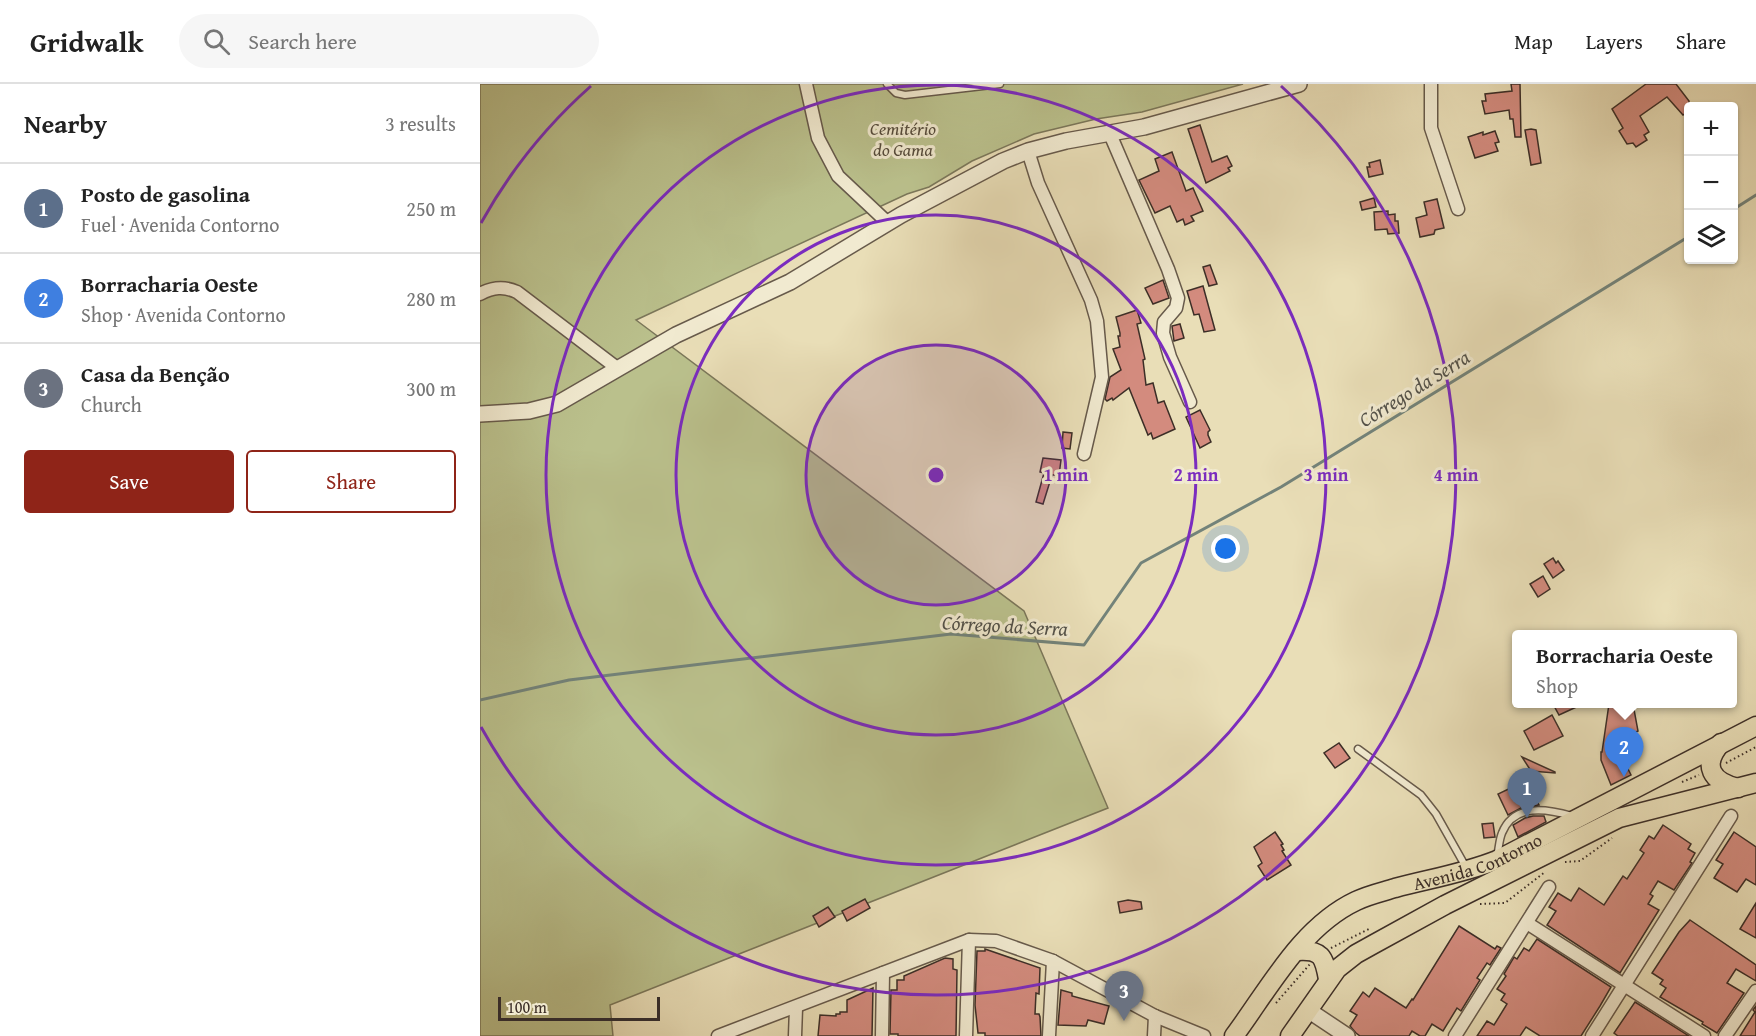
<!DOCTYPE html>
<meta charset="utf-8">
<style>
body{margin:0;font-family:"Gentium Book Plus",serif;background:#f6f6f6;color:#222}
.controls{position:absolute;right:18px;top:18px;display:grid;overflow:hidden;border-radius:6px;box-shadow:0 2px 4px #0004}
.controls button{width:54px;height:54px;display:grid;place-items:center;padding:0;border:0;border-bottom:2px solid #e0e0e0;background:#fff;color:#222;font:30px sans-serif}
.scale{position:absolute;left:18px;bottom:15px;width:162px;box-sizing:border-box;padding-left:6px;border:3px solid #3c2e27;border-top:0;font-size:16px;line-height:21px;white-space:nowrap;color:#3c2e27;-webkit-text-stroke:4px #f1ead0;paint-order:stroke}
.you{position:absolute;left:746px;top:465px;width:21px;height:21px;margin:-15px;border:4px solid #fff;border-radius:50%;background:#1a73e8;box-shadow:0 0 0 9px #1a73e833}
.badge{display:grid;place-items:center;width:39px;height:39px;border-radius:50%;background:#8f2418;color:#fff;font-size:20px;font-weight:700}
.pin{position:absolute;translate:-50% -50px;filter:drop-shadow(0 2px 3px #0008)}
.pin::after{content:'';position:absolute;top:32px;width:21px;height:18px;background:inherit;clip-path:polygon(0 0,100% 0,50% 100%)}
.popup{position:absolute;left:1032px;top:546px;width:225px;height:78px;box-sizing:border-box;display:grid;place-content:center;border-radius:6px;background:#fff;filter:drop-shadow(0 2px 4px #0005);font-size:20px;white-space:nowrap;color:#767676}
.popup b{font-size:22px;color:#222}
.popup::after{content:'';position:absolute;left:50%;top:100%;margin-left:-12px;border:12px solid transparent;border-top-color:#fff}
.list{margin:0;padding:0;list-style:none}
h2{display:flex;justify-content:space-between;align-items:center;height:78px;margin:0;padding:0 24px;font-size:26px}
h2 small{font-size:20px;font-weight:400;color:#767676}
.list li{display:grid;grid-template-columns:39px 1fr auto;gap:18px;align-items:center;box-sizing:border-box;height:90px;padding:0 24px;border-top:2px solid #e0e0e0}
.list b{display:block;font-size:22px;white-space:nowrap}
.list p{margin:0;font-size:20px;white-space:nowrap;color:#767676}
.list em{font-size:20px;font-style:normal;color:#767676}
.actions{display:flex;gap:12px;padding:18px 24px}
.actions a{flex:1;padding:14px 0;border:2px solid #8f2418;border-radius:6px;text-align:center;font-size:21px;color:#8f2418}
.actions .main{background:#8f2418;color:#fff}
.icon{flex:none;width:33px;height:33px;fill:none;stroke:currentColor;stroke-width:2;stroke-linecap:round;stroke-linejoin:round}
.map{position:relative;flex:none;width:1276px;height:952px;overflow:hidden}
header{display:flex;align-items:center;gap:36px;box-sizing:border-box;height:84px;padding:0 30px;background:#fff;border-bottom:2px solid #e0e0e0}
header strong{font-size:28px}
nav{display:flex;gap:33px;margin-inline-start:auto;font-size:21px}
.search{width:420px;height:54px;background:#f6f6f6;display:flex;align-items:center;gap:15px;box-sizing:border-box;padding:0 21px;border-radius:33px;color:#767676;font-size:22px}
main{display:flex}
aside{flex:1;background:#fff}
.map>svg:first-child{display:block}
</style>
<header>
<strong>Gridwalk</strong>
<div class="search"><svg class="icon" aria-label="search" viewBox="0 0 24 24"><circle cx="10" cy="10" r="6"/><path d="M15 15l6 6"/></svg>Search here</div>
<nav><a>Map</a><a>Layers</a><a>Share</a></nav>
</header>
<main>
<aside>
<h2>Nearby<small>3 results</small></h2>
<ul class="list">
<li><span class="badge" style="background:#5c6f8a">1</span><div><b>Posto de gasolina</b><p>Fuel · Avenida Contorno</p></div><em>250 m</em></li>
<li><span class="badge" style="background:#3f7fe0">2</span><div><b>Borracharia Oeste</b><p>Shop · Avenida Contorno</p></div><em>280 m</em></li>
<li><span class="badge" style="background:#6b7280">3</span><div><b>Casa da Benção</b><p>Church</p></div><em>300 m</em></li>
</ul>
<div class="actions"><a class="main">Save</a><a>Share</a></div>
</aside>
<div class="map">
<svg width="1276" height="952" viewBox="0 0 1276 952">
<rect width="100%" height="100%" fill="#e9deb7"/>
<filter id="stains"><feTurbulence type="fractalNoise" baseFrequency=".00333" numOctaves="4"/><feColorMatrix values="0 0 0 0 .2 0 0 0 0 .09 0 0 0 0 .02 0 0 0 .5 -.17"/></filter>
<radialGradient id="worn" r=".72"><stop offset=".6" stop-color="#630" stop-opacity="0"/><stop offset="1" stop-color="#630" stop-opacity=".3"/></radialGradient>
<!-- green -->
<path fill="#bac08c" stroke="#7b775a" stroke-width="1.5" d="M0,0H763L662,28L616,35L554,50L492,77L449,103L427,110L156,236L544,527L628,724L130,921L133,952H0Z"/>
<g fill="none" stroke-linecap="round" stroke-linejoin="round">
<!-- stream -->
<g stroke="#73837a" stroke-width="3">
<path d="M1254,125L1276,111"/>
<path d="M0,616L89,596L471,550L604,561L661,479L801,403L1208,153"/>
</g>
</g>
<!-- building -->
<g fill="#d38b7e" stroke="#3c2e27" stroke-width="1.5">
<path d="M1031,0H1040L1041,53H1035L1033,35H1030L1029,26L1005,30L1002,17H1006L1005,10L1032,7Z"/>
<path d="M1166,0H1196L1209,17V27L1203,31L1187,13L1160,32L1169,48L1164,51L1167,56L1156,63L1153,59L1147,60L1139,47L1143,44L1132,25Z"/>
<path d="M720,41L732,78L747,72L752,82L748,84L750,87L726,99L708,45Z"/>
<path d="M1051,45L1056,46L1061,79L1051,81L1045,46Z"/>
<path d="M1015,47L1019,58L1015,59L1018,67L995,74L988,53L1003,48V51Z"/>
<path d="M692,68L706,107L713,104L723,127L711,132L714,137L705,141L703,135L697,138L690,122L675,129L659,96L679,87L675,75Z"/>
<path d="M900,76L903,90L889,93L887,83H890L889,79Z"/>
<path d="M894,114L896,123L882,126L880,118Z"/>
<path d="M957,115L964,144L955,146L954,150L940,153L936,134L947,131L944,118Z"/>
<path d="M908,127V131L915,130V137H918L919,149L908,150L907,145L895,146L894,128Z"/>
<path d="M730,181L737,200L729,202L723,183Z"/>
<path d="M683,196L689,214L673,220L665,204Z"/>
<path d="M723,202L735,246L724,248L719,230L714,231L707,207Z"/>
<path d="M657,226L661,239L657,240L665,275L663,276L666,301L673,299L678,319L684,317L695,345L673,355L671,349L668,351L649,304L633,316L632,314L627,317L625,315L630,293L641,286L633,265L640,263L638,252H640V249L636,233Z"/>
<path d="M700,240L704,254L694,257L692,242Z"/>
<path d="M720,326L730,346L728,348V351L731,358L720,364L706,333Z"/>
<path d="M583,348L592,349L590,365L582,364Z"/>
<path d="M563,374L581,376L579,391H572L563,420L556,418L564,389L560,388Z"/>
<path d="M1073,474L1076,479L1078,477L1084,486L1073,494L1064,480Z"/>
<path d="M1063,492L1070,505L1058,513L1050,500Z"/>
<path d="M1073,620H1103L1079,631Z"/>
<path d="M1129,620H1153L1158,647L1156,648L1157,654L1135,659L1151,691L1131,701L1121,676V668H1122Z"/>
<path d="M1072,631L1083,652L1054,666L1044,647Z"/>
<path d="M859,659L870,674L855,684L844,669Z"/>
<path d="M1042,673L1075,688V689L1051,687Z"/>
<path d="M1043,698L1051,716L1055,714L1059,721L1041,724L1028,731L1018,710Z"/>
<path d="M1053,732H1064L1066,738L1038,753L1033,741L1045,734Z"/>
<path d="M1013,739L1015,753L1004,754L1002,740Z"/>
<path d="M1183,741L1211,760L1208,765L1215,769L1210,778L1212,779L1194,806L1178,797L1170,810L1173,812L1168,820L1179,826L1140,889L1067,841L1076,827L1069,823L1078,809L1091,817L1099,804L1124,821L1143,792L1147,795L1164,769L1160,766L1169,752L1174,755Z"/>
<path d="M795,748L803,760L801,761L804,766L802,767L811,781L787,796L778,782L782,779L774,763Z"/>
<path d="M1254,748L1276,763V801L1266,795L1257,808L1234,794L1243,780L1236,776Z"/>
<path d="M385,815L390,824L367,837L362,827Z"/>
<path d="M648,816L661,818L662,825L640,829L638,818Z"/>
<path d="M1276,819V854L1260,845Z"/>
<path d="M348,823L355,833L339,843L333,832Z"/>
<path d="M1210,836L1276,881V897L1256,885L1247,899L1264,909L1237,949L1222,940L1223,938L1180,913L1186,904L1180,900L1183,896L1172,889L1199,848Z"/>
<path d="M979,842L1015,865L1017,862L1021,864L1010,881L1007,879L997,894L1000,896L981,927L977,924L963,947L952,940L945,952H940L932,947L929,952H880L876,949L870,942L877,931L870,927L883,908L889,913L895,904L926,924L932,915L933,916Z"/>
<path d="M1057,855L1131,903L1120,922L1101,952H1060L1046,943L1040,952H997L1007,937L1014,941L1027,920L1021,916L1025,910L1017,905L1026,892L1024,890L1034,873L1037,875L1044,864L1049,867Z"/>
<path d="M505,865L560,884L559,910L556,909L555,930H559L560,933L561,952H505V949H498L495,921L497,867H505Z"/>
<path d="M465,874L473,875V885L477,886L476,952H418V950H410L411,906H417V896H424V892Z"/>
<path d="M393,904L392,952H338L340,931L356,932V930H360V928H367V916Z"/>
<path d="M581,906L592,909V912L629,922L624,940L608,936L606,942L578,941Z"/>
<path d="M1155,918L1209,952H1138L1134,949Z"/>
<path d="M1276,922V952H1260L1275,928L1273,926Z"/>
</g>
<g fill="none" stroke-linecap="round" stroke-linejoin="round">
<defs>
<g id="service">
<path d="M407,0L416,9L425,11L520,0"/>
<path d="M878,665L941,711L956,730L987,785"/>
<path d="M1017,772C1019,765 1019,756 1022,749C1034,719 1067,725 1092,732"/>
</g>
<g id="minor">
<path d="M326,0L338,54L358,92L408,139"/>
<path d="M951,0V44L978,125"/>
<path d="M630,50L688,185L698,214L696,224L684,238L683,249L690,273L710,318"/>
<path d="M548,67L558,99L611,216L617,237L622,293L604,370"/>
<path d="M0,210C13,203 24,202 37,208L137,284"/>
<path d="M1047,839L1224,952"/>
<path d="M238,952L489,856L516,857L573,877L675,932L724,952"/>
<path d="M315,952L316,924"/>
<path d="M402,952L403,889"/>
<path d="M486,952L489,856"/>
<path d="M569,952L573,877"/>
<path d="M674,952L675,932"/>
<path d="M975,952L1069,803"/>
<path d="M1112,952L1251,732"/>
<path d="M1245,952L1276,907"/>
</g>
<g id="tertiary">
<path d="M0,330L49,327L77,320L196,251L310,198L421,131L523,77L548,67L586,57L664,43L819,0"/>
<path d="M828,926L867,952"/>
</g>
<g id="primary">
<path d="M1241,659C1221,682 1232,698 1258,704"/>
<path d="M816,867C842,865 844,873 848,895"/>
<path id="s1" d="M754,952C789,905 821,843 876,817C888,811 902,808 915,804C949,795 985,789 1017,776L1276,642"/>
<path d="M810,952L857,885L876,870L894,860L965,821L1139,734L1276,699"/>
</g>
</defs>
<!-- service casing -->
<use href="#service" stroke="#675a4b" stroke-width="9"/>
<!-- minor casing -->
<use href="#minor" stroke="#675a4b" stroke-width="15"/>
<!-- tertiary casing -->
<use href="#tertiary" stroke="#675a4b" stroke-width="18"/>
<!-- primary casing -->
<use href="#primary" stroke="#3c2e27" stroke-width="21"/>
<!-- path -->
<g stroke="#3c2e27" stroke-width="2" stroke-dasharray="1.5 3" stroke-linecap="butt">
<path d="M1246,679L1276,663"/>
<path d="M1202,698L1219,691"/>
<path d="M1085,778L1100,777L1132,754"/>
<path d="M1000,820L1025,819L1065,788"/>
<path d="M851,864L889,845"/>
<path d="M796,919L830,880"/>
</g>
<!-- service -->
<use href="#service" stroke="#f1ead0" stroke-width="6"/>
<!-- minor -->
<use href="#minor" stroke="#f1ead0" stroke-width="12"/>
<!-- tertiary -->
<use href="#tertiary" stroke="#f1ead0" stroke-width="15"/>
<!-- primary -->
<use href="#primary" stroke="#e9deb7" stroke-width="18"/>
</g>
<!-- distance rings -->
<circle cx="456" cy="391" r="130" fill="#7b2cbf" fill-opacity=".12"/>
<g fill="none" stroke="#7b2cbf" stroke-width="3">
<circle cx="456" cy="391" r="130"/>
<circle cx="456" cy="391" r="260"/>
<circle cx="456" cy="391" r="390"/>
<path d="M1 139A520 520 0 0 1 111 2M801 2A520 520 0 1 1 1 643"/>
</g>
<g text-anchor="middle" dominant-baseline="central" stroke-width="6" stroke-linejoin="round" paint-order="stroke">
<!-- park labels -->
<g font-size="18" font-style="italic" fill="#554b3b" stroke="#f1ead0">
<text x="423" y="44">Cemitério<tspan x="423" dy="21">do Gama</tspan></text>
</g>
<!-- street labels -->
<g font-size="18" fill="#3c2e27" stroke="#f1ead0">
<text stroke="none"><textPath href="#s1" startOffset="312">Avenida Contorno</textPath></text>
</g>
<!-- water labels -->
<g font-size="20" font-style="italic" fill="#53524a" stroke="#f1ead0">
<text transform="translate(934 304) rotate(-32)">Córrego da Serra</text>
<text transform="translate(525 541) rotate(3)">Córrego da Serra</text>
</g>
</g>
<circle cx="456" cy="391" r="9" fill="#7b2cbf" stroke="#f1ead0" stroke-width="3"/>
<g font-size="18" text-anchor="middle" font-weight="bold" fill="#7b2cbf" stroke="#f1ead0" stroke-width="6" stroke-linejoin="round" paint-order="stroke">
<text x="586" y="397">1 min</text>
<text x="716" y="397">2 min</text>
<text x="846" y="397">3 min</text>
<text x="976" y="397">4 min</text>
</g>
<rect width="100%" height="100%" filter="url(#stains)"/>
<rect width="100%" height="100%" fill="url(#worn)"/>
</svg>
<div class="controls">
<button>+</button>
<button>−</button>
<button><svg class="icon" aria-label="layers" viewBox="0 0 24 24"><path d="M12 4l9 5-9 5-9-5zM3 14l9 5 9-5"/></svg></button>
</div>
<div class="scale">100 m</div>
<div class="you"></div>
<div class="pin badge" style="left:1047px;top:734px;background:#5c6f8a">1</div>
<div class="pin badge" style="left:1144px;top:693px;background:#3f7fe0">2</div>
<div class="popup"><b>Borracharia Oeste</b>Shop</div>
<div class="pin badge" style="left:644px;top:937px;background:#6b7280">3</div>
</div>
</main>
